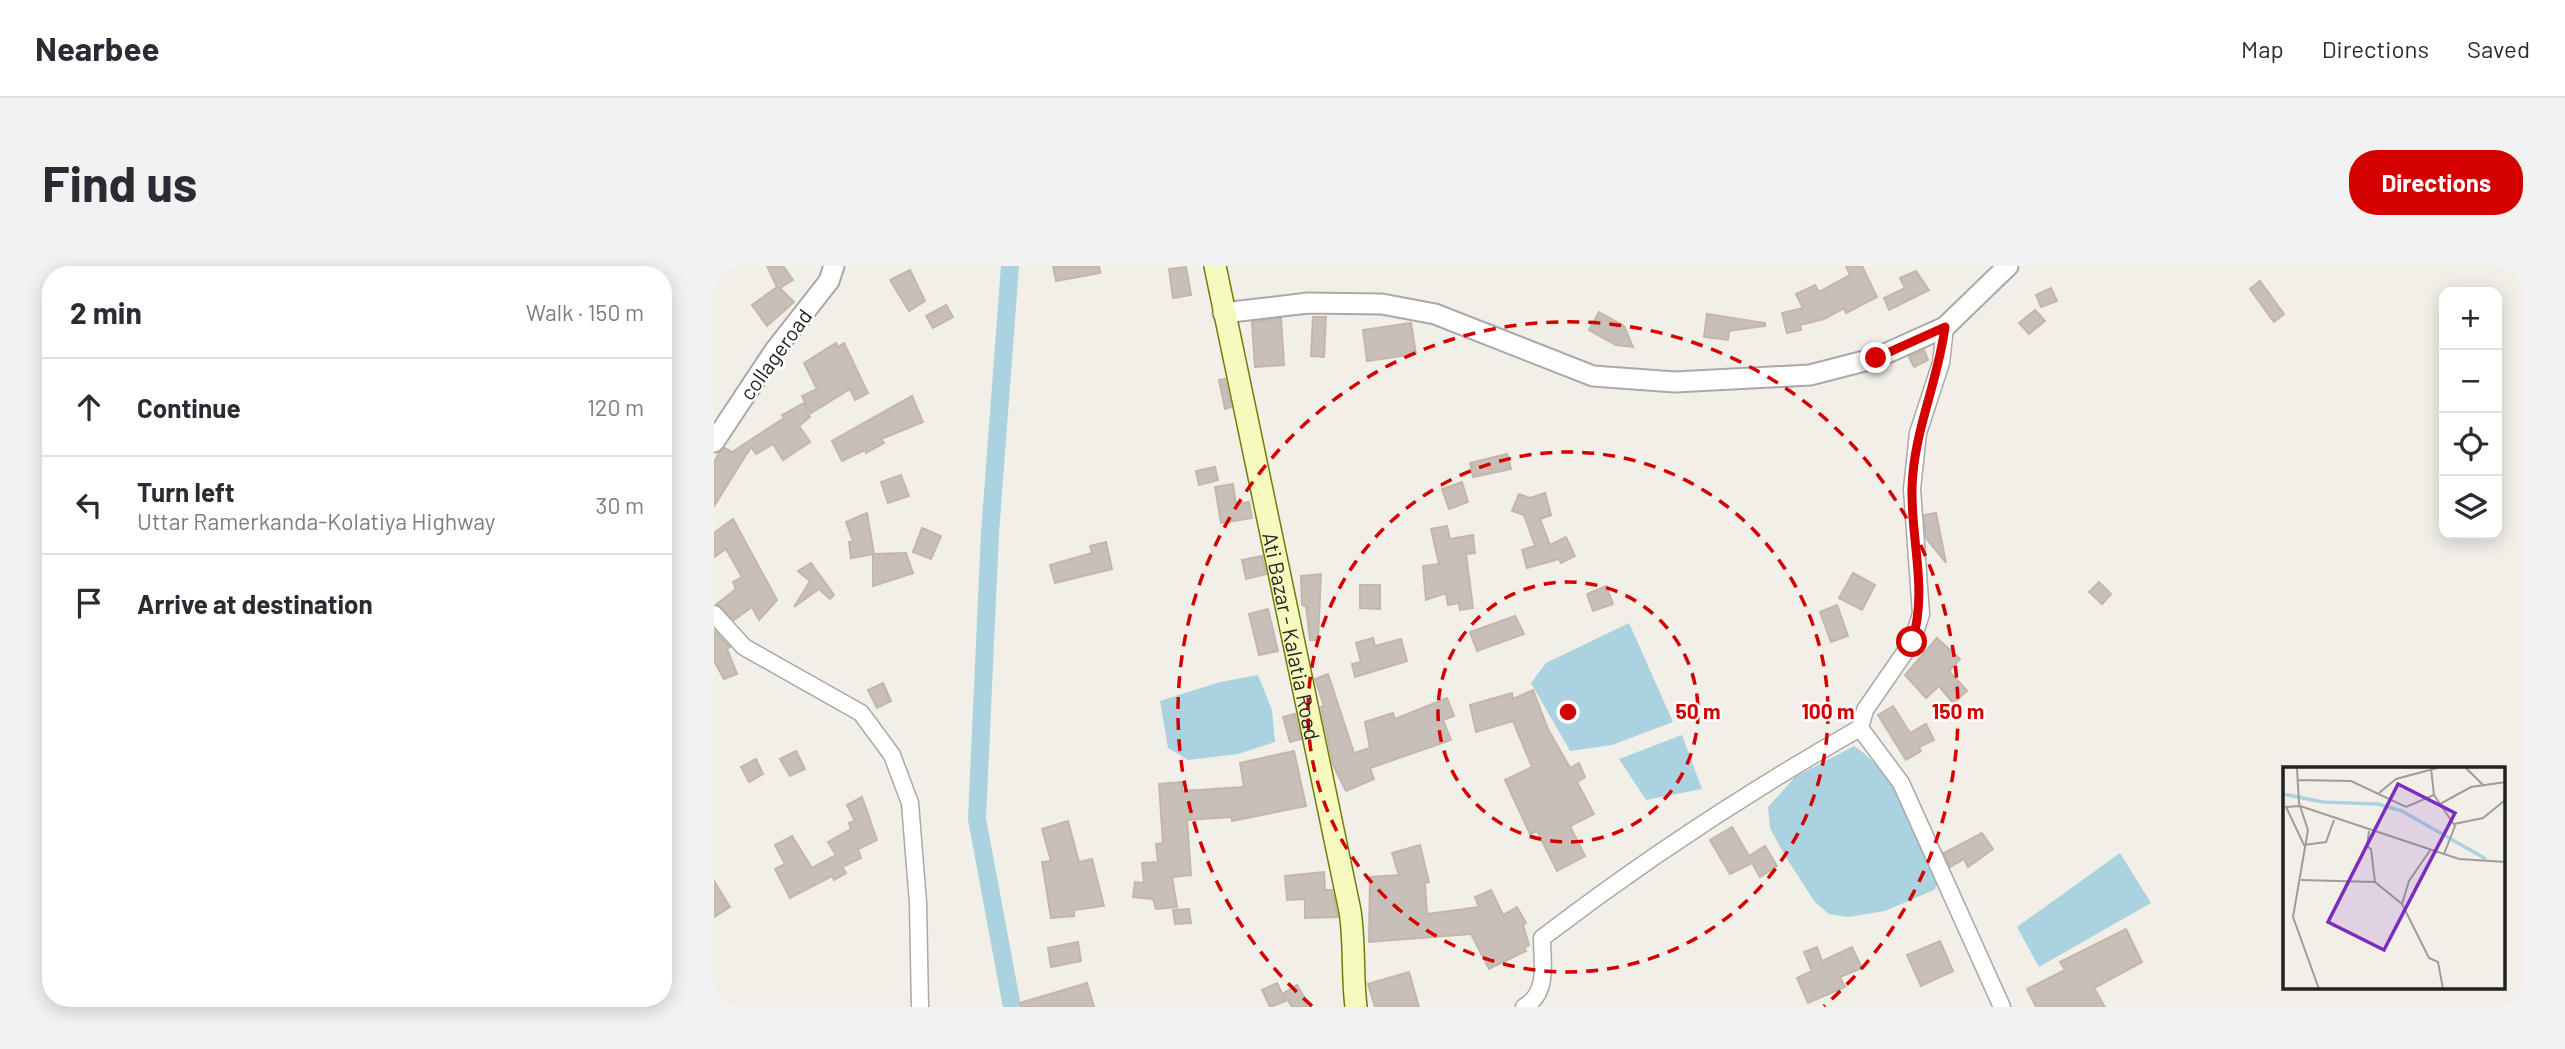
<!DOCTYPE html>
<meta charset="utf-8">
<style>
body{margin:0;font-family:Barlow,sans-serif;background:#f2f2f3;color:#2b2b33}
.controls{position:absolute;right:21px;top:21px;display:grid;overflow:hidden;border-radius:14px;box-shadow:0 4px 18px #0003}
.controls button{width:63px;height:63px;display:grid;place-items:center;padding:0;border:0;border-bottom:2px solid #e1e1e2;background:#fff;color:#2b2b33;font:35px sans-serif}
.stop{position:absolute;width:21px;height:21px;margin:-16px;border:5px solid #d40000;border-radius:50%;background:#fff}
.stop.end{background:#d40000;border-color:#fff;box-shadow:0 2px 7px #0008}
.list{margin:0;padding:0;list-style:none}
h2{display:flex;justify-content:space-between;align-items:center;height:91px;margin:0;padding:0 28px;font-size:30px}
h2 small{font-size:23px;font-weight:400;color:#7c7c81}
.list li{display:grid;grid-template-columns:46px 1fr auto;gap:21px;align-items:center;box-sizing:border-box;height:98px;padding:0 28px;border-top:2px solid #e1e1e2}
.list b{display:block;font-size:26px;white-space:nowrap}
.list p{margin:0;font-size:23px;white-space:nowrap;color:#7c7c81}
.list em{font-size:23px;font-style:normal;color:#7c7c81}
.icon{flex:none;width:38px;height:38px;fill:none;stroke:currentColor;stroke-width:2;stroke-linecap:round;stroke-linejoin:round}
.map{position:relative;flex:none;width:1809px;height:741px;overflow:hidden;border-radius:28px}
header{display:flex;align-items:center;gap:42px;box-sizing:border-box;height:98px;padding:0 35px;background:#fff;border-bottom:2px solid #e1e1e2}
header strong{font-size:33px}
nav{display:flex;gap:38px;margin-inline-start:auto;font-size:24px}
.intro{display:flex;align-items:center;justify-content:space-between;box-sizing:border-box;height:168px;padding:0 42px}
h1{margin:0;font-size:49px}
.button{padding:18px 32px;border-radius:28px;background:#d40000;color:#fff;font-size:24px;font-weight:700}
main{display:flex;gap:42px;padding:0 42px}
aside{flex:1;background:#fff;border-radius:28px;box-shadow:0 4px 18px #0003}
.map>svg:first-child{display:block}
</style>
<header>
<strong>Nearbee</strong>
<nav><a>Map</a><a>Directions</a><a>Saved</a></nav>
</header>
<div class="intro"><h1>Find us</h1><a class="button">Directions</a></div>
<main>
<aside>
<h2>2 min<small>Walk · 150 m</small></h2>
<ul class="list">
<li><svg class="icon" aria-label="ahead" viewBox="0 0 24 24"><path d="M12 20V5M6 11l6-6 6 6"/></svg><div><b>Continue</b></div><em>120 m</em></li>
<li><svg class="icon" aria-label="left" viewBox="0 0 24 24"><path d="M17 20v-9H6M10 6l-5 5 5 5"/></svg><div><b>Turn left</b><p>Uttar Ramerkanda-Kolatiya Highway</p></div><em>30 m</em></li>
<li><svg class="icon" aria-label="arrive" viewBox="0 0 24 24"><path d="M6 21V4h12l-3 4 3 4H6"/></svg><div><b>Arrive at destination</b></div></li>
</ul>
</aside>
<div class="map">
<svg width="1809" height="741" viewBox="0 0 1809 741">
<rect width="100%" height="100%" fill="#f2efe9"/>
<!-- water -->
<g fill="#aad3df">
<path d="M915,357L959,456L898,479L856,485L817,417L832,397Z"/>
<path d="M544,409L558,444L561,476L524,488L474,494L454,482L446,435L506,416Z"/>
<path d="M968,469L988,523L932,534L905,493Z"/>
<path d="M1140,480C1184,509 1204,570 1225,616L1220,624L1171,645L1134,651L1115,648L1101,636L1071,590L1056,562L1054,541L1081,511Z"/>
<path d="M1406,587L1437,637L1325,701L1303,661Z"/>
</g>
<g fill="none" stroke-linecap="round" stroke-linejoin="round">
<!-- canal -->
<path stroke="#aad3df" stroke-width="18" d="M296,0L276,267L263,553L298,741"/>
</g>
<!-- building -->
<g fill="#c7bfb8" stroke="#c4b6ab" stroke-width="2">
<path d="M53,0H69L79,14L66,22L80,36L53,60L38,39L63,21Z"/>
<path d="M339,0H385L386,7L342,15Z"/>
<path d="M1132,0H1148L1163,31L1132,47L1130,42L1110,53L1086,59L1087,64L1073,67L1068,47L1089,42L1082,28L1101,19L1105,26L1136,9Z"/>
<path d="M472,1L477,29L459,32L455,3Z"/>
<path d="M196,4L211,35L195,45L176,14Z"/>
<path d="M1202,5L1215,24L1175,44L1170,32L1191,22L1186,12Z"/>
<path d="M1546,15L1570,48L1560,56L1536,23Z"/>
<path d="M1337,22L1343,35L1327,41L1322,29Z"/>
<path d="M232,39L239,51L219,62L212,50Z"/>
<path d="M1321,44L1331,55L1315,68L1305,57Z"/>
<path d="M885,46L910,60L919,81L902,79L875,64Z"/>
<path d="M993,48L1051,57V60L1015,65L1014,74L990,71Z"/>
<path d="M599,51H612L610,91L597,90Z"/>
<path d="M567,52L570,99L541,101L538,56Z"/>
<path d="M697,57L702,88L653,95L649,64Z"/>
<path d="M122,77L124,81L130,77L154,127L141,134L136,123L97,147L88,130L103,123L90,97Z"/>
<path d="M1210,84L1214,94L1200,101L1195,91Z"/>
<path d="M511,113L517,141L511,143L505,114Z"/>
<path d="M198,130L209,156L167,173L170,177L152,187L151,184L128,195L118,175Z"/>
<path d="M90,137L96,151L85,160L96,176L69,194L59,178L42,188L37,181L0,240V196L5,187L11,182L18,186L70,152L68,149Z"/>
<path d="M793,188L797,203L759,211L756,197Z"/>
<path d="M501,201L504,214L485,219L482,205Z"/>
<path d="M187,209L195,230L174,237L167,216Z"/>
<path d="M748,216L754,236L735,243L728,223Z"/>
<path d="M519,218L522,238L535,236L538,252L507,257L501,221Z"/>
<path d="M831,227L837,249L826,253L836,279L852,271L861,290L847,297L845,293L813,302L808,284L821,280L810,249L798,245L805,228L816,232Z"/>
<path d="M153,247L160,288L137,292L135,276L139,275L132,256Z"/>
<path d="M1222,247L1232,297L1212,272L1210,249Z"/>
<path d="M19,253L63,334L45,354L38,341L20,354L3,338L22,323L19,316L28,311L12,283L0,291V267Z"/>
<path d="M733,260L736,273L759,269L761,287L752,288L759,342L746,344L745,337L734,339L732,327L712,334L709,300L725,298L717,263Z"/>
<path d="M208,262L227,270L217,293L199,286Z"/>
<path d="M392,276L398,303L341,317L336,299L378,287L376,280Z"/>
<path d="M192,287L199,307L159,320V288Z"/>
<path d="M548,290L552,308L532,313L528,294Z"/>
<path d="M97,297L120,329L116,333L105,323L80,341L96,315L84,305Z"/>
<path d="M1139,307L1161,319L1148,344L1125,332Z"/>
<path d="M607,308L604,374H596L592,340L588,339L587,310Z"/>
<path d="M1385,316L1397,328L1388,338L1375,326Z"/>
<path d="M646,319H666V343L646,342Z"/>
<path d="M892,320L899,338L879,345L873,328Z"/>
<path d="M1123,339L1134,370L1117,376L1106,346Z"/>
<path d="M554,343L564,385L545,389L535,348Z"/>
<path d="M801,350L810,368L763,385L756,366Z"/>
<path d="M0,364L16,381L13,383L23,408L10,413L0,395Z"/>
<path d="M659,372L661,380L687,373L693,395L641,411L638,398L647,396L642,377Z"/>
<path d="M1223,372L1246,393L1235,405L1253,425L1239,437L1225,420L1212,432L1191,409Z"/>
<path d="M614,408L640,487L656,482L651,456L679,447L681,453L733,432L740,450L729,454L737,474L656,502L660,513L632,525L619,499L607,441L610,440L601,413Z"/>
<path d="M169,417L177,435L163,442L154,424Z"/>
<path d="M819,424L834,463L856,502L865,497L871,511L863,516L880,548L856,560L871,590L843,605L823,565L816,568L791,514L818,501L799,455L762,466L756,439L798,427L799,433Z"/>
<path d="M1179,440L1196,467L1212,458L1220,474L1205,481L1207,485L1192,494L1164,449Z"/>
<path d="M581,448L587,473L576,476L569,451Z"/>
<path d="M82,485L91,503L76,510L66,493Z"/>
<path d="M580,485L592,540L518,555V551L473,554L477,609L458,611L463,641L442,643L439,633L419,631L421,616L430,617L428,597L444,596L442,578L449,577L445,518L468,516V525L530,521L526,497Z"/>
<path d="M42,493L49,508L35,516L27,501Z"/>
<path d="M148,531L163,574L144,583L147,592L128,601L132,607L120,614L118,610L76,632L61,603L71,598L61,579L78,570L98,602L122,589L114,576L137,563L135,557L141,555L133,539Z"/>
<path d="M354,555L365,596L378,593L390,640L360,644V650L337,652L328,596L337,595L328,563Z"/>
<path d="M1018,561L1035,590L1051,580L1063,600L1046,611L1038,597L1016,608L996,574Z"/>
<path d="M1268,567L1279,583L1254,601L1250,593L1236,601L1230,587Z"/>
<path d="M706,579L715,616L711,617L713,648L765,641L761,631L777,624L789,649L803,641L812,657L809,659L815,679L810,682L812,685L775,703L757,668L655,676L656,611L685,609L678,587Z"/>
<path d="M610,606L611,624H618L624,651L591,652V633L573,634L571,610Z"/>
<path d="M0,615L16,641L0,651Z"/>
<path d="M475,643L477,657L461,658L459,644Z"/>
<path d="M1412,663L1428,696L1380,722L1391,741H1322L1313,723L1351,704L1346,696Z"/>
<path d="M1226,675L1239,705L1207,720L1193,689Z"/>
<path d="M364,676L367,695L337,701L334,682Z"/>
<path d="M1103,681L1108,695L1138,681L1148,702L1126,711L1131,721L1094,737L1083,712L1098,705L1090,686Z"/>
<path d="M695,706L705,741H661L654,718Z"/>
<path d="M373,717L380,741H307L306,737Z"/>
<path d="M563,717L572,735L556,741L548,724Z"/>
<path d="M583,719L596,741H578L570,727Z"/>
</g>
<g fill="none" stroke-linecap="round" stroke-linejoin="round">
<defs>
<g id="minor">
<path d="M1231,61L1227,97L1204,167L1198,223L1207,348L1198,376L1151,444L1146,462L1187,517L1288,741"/>
<path d="M0,348L30,381L147,447L178,489L196,537L204,637L206,741"/>
<path d="M810,741C835,727 828,697 828,672C930,594 1035,525 1146,462"/>
</g>
<g id="tertiary">
<path d="M509,47L594,37L668,38L721,48L879,110L961,116L1096,109L1162,92L1231,61L1294,0"/>
<path d="M0,176L61,84L115,15L120,0"/>
</g>
<g id="secondary">
<path id="s1" d="M501,0L636,645C641,677 638,709 642,741"/>
</g>
</defs>
<!-- minor casing -->
<use href="#minor" stroke="#a9a9a9" stroke-width="19"/>
<!-- tertiary casing -->
<use href="#tertiary" stroke="#a9a9a9" stroke-width="23"/>
<!-- secondary casing -->
<use href="#secondary" stroke="#707d05" stroke-width="24"/>
<!-- minor -->
<use href="#minor" stroke="#fff" stroke-width="16"/>
<!-- tertiary -->
<use href="#tertiary" stroke="#fff" stroke-width="19"/>
<!-- secondary -->
<use href="#secondary" stroke="#f7fabf" stroke-width="21"/>
</g>
<g fill="none" stroke-linecap="round" stroke-linejoin="round">
<!-- route -->
<path stroke="#d40000" stroke-width="9" d="M1162,92L1231,61C1224,116 1199,167 1198,223C1197,276 1214,324 1198,376"/>
</g>
<!-- distance rings -->
<g fill="none" stroke="#d40000" stroke-width="3.5" stroke-dasharray="12 9">
<circle cx="854" cy="446" r="130"/>
<circle cx="854" cy="446" r="260"/>
<path d="M598 740A390 390 0 1 1 1110 740"/>
</g>
<g text-anchor="middle" dominant-baseline="central" stroke-width="5" stroke-linejoin="round" paint-order="stroke">
<!-- street labels -->
<g font-size="21" fill="#222" stroke="#fff">
<text transform="translate(61 88) rotate(-54)">collageroad</text>
<text stroke="none"><textPath href="#s1" startOffset="378">Ati Bazar - Kalatia Road</textPath></text>
</g>
</g>
<!-- overview -->
<g transform="translate(1569 501)">
<rect width="222" height="222" fill="#f2efe9"/>
<path fill="none" stroke="#aad3df" stroke-width="3.5" d="M0,27L40,35L95,37L119,44L203,92"/>
<path fill="none" stroke="#9f9d99" stroke-width="2" d="M14,1L16,36L25,63L10,150L36,222M148,1L151,28L172,59L161,87M183,1L201,19M14,13L68,14L123,40L151,28M96,26L113,12L154,1M157,37L188,20L223,15M17,39L3,40L21,78L43,75L51,53M17,39L176,92L223,95M171,57L200,51L221,34M86,64L84,79L88,82L92,115M148,82L126,114L119,137L146,191L155,195L160,222M18,113L92,115L119,137"/>
<path fill="#7b2cbf" fill-opacity="0.15" stroke="#7b2cbf" stroke-width="3.5" d="M115,17L172,46L101,183L45,155Z"/>
<rect width="222" height="222" fill="none" stroke="#222" stroke-width="3.5"/>
</g>
<circle cx="854" cy="446" r="10" fill="#d40000" stroke="#fff" stroke-width="3.5"/>
<g font-size="21" text-anchor="middle" font-weight="bold" fill="#d40000" stroke="#fff" stroke-width="5" stroke-linejoin="round" paint-order="stroke">
<text x="984" y="453">50 m</text>
<text x="1114" y="453">100 m</text>
<text x="1244" y="453">150 m</text>
</g>
</svg>
<div class="controls">
<button>+</button>
<button>−</button>
<button><svg class="icon" aria-label="locate" viewBox="0 0 24 24"><circle cx="12" cy="12" r="6"/><path d="M12 2v4M12 18v4M2 12h4M18 12h4"/></svg></button>
<button><svg class="icon" aria-label="layers" viewBox="0 0 24 24"><path d="M12 4l9 5-9 5-9-5zM3 14l9 5 9-5"/></svg></button>
</div>
<div class="stop" style="left:1198px;top:376px"></div>
<div class="stop end" style="left:1162px;top:92px"></div>
</div>
</main>
